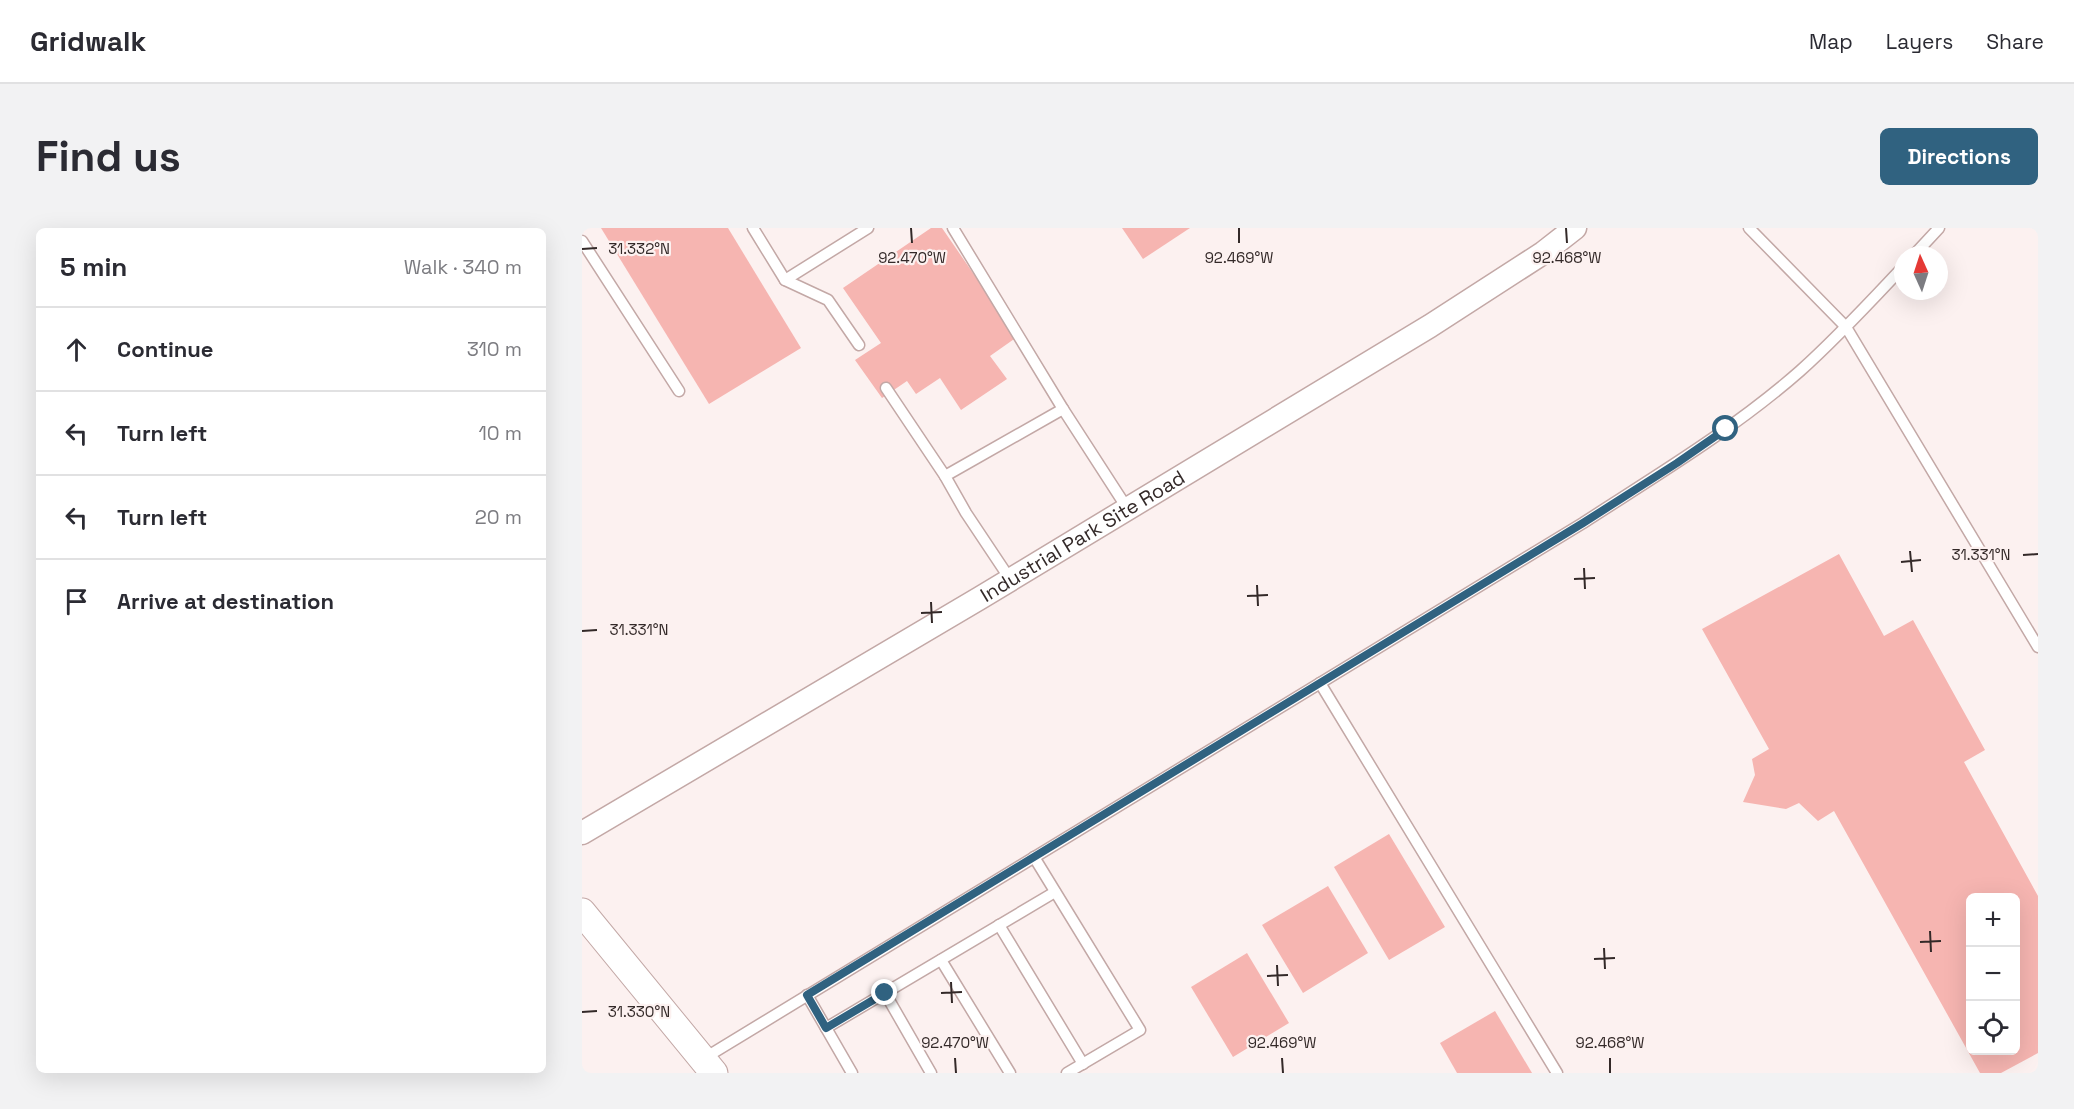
<!DOCTYPE html>
<meta charset="utf-8">
<style>
body{margin:0;font-family:"Space Grotesk",sans-serif;background:#f2f2f3;color:#2b2b33}
.controls{position:absolute;right:18px;bottom:18px;display:grid;overflow:hidden;border-radius:9px;box-shadow:0 6px 24px #0002}
.controls button{width:54px;height:54px;display:grid;place-items:center;padding:0;border:0;border-bottom:2px solid #e1e1e2;background:#fff;color:#2b2b33;font:30px sans-serif}
.compass{position:absolute;left:1312px;top:18px;width:54px;height:54px;border-radius:50%;background:#fff;box-shadow:0 6px 24px #0002;rotate:357deg}
.stop{position:absolute;width:18px;height:18px;margin:-14px;border:4px solid #306280;border-radius:50%;background:#fff}
.stop.end{background:#306280;border-color:#fff;box-shadow:0 2px 6px #0008}
.list{margin:0;padding:0;list-style:none}
h2{display:flex;justify-content:space-between;align-items:center;height:78px;margin:0;padding:0 24px;font-size:26px}
h2 small{font-size:20px;font-weight:400;color:#7c7c81}
.list li{display:grid;grid-template-columns:39px 1fr auto;gap:18px;align-items:center;box-sizing:border-box;height:84px;padding:0 24px;border-top:2px solid #e1e1e2}
.list b{display:block;font-size:22px;white-space:nowrap}
.list em{font-size:20px;font-style:normal;color:#7c7c81}
.icon{flex:none;width:33px;height:33px;fill:none;stroke:currentColor;stroke-width:2;stroke-linecap:round;stroke-linejoin:round}
.map{position:relative;flex:none;width:1456px;height:845px;overflow:hidden;border-radius:9px}
header{display:flex;align-items:center;gap:36px;box-sizing:border-box;height:84px;padding:0 30px;background:#fff;border-bottom:2px solid #e1e1e2}
header strong{font-size:28px}
nav{display:flex;gap:33px;margin-inline-start:auto;font-size:21px}
.intro{display:flex;align-items:center;justify-content:space-between;box-sizing:border-box;height:144px;padding:0 36px}
h1{margin:0;font-size:42px}
.button{padding:15px 27px;border-radius:9px;background:#306280;color:#fff;font-size:21px;font-weight:700}
main{display:flex;gap:36px;padding:0 36px}
aside{flex:1;background:#fff;border-radius:9px;box-shadow:0 6px 24px #0002}
.map>svg:first-child{display:block}
</style>
<header>
<strong>Gridwalk</strong>
<nav><a>Map</a><a>Layers</a><a>Share</a></nav>
</header>
<div class="intro"><h1>Find us</h1><a class="button">Directions</a></div>
<main>
<aside>
<h2>5 min<small>Walk · 340 m</small></h2>
<ul class="list">
<li><svg class="icon" aria-label="ahead" viewBox="0 0 24 24"><path d="M12 20V5M6 11l6-6 6 6"/></svg><div><b>Continue</b></div><em>310 m</em></li>
<li><svg class="icon" aria-label="left" viewBox="0 0 24 24"><path d="M17 20v-9H6M10 6l-5 5 5 5"/></svg><div><b>Turn left</b></div><em>10 m</em></li>
<li><svg class="icon" aria-label="left" viewBox="0 0 24 24"><path d="M17 20v-9H6M10 6l-5 5 5 5"/></svg><div><b>Turn left</b></div><em>20 m</em></li>
<li><svg class="icon" aria-label="arrive" viewBox="0 0 24 24"><path d="M6 21V4h12l-3 4 3 4H6"/></svg><div><b>Arrive at destination</b></div></li>
</ul>
</aside>
<div class="map">
<svg width="1456" height="845" viewBox="0 0 1456 845">
<rect width="100%" height="100%" fill="#fcf1f0"/>
<!-- building -->
<g fill="#f6b5b1" fill-rule="evenodd">
<path d="M19,0H146L219,120L127,176Z"/>
<path d="M349,0H360L435,109L408,128L425,151L379,182L358,150L334,166L325,153L300,170L273,132L299,115L261,60Z"/>
<path d="M540,0H608L561,31Z"/>
<path d="M1257,326L1302,408L1331,392L1403,522L1382,534L1456,668V825L1419,845H1398L1252,583L1236,593L1217,575L1204,581L1161,574L1173,547L1170,531L1187,521L1120,401ZM1388,670H1434V822H1388Z"/>
<path d="M807,606L863,699L807,732L752,639Z"/>
<path d="M746,658L786,725L721,765L680,697Z"/>
<path d="M665,725L707,795L651,829L609,759Z"/>
<path d="M913,783L950,845H875L858,815Z"/>
</g>
<g fill="none" stroke-linecap="round" stroke-linejoin="round">
<defs>
<g id="service">
<path d="M171,0L203,52L246,72L277,117"/>
<path d="M371,0L481,181"/>
<path d="M1167,0L1264,99L1456,419"/>
<path d="M0,13L97,163"/>
<path d="M1332,27L1357,0"/>
<path d="M203,52L286,0"/>
<path d="M304,160L363,248"/>
<path d="M428,351L384,285L363,248L481,181L545,280"/>
<path d="M738,455L975,845"/>
<path d="M452,629L558,802L485,845"/>
<path d="M417,697L501,836"/>
<path d="M359,732L428,845"/>
<path d="M303,765L349,845"/>
<path d="M225,767L270,845"/>
<path d="M244,800L473,664"/>
<path d="M121,831L1001,295C1075,247 1152,201 1218,143C1255,110 1288,74 1321,39"/>
</g>
<g id="minor">
<path id="s1" d="M0,605L398,370L848,98L961,25L993,0"/>
</g>
<path id="tertiary" d="M0,684L132,845"/>
</defs>
<!-- service casing -->
<use href="#service" stroke="#c3a8a6" stroke-width="13"/>
<!-- minor casing -->
<use href="#minor" stroke="#c3a8a6" stroke-width="25"/>
<!-- tertiary casing -->
<use href="#tertiary" stroke="#c3a8a6" stroke-width="29"/>
<!-- service -->
<use href="#service" stroke="#fff" stroke-width="10"/>
<!-- minor -->
<use href="#minor" stroke="#fff" stroke-width="22"/>
<!-- tertiary -->
<use href="#tertiary" stroke="#fff" stroke-width="27"/>
</g>
<g fill="none" stroke-linecap="round" stroke-linejoin="round">
<!-- route -->
<path stroke="#306280" stroke-width="8" d="M303,765L244,800L225,767L1001,295L1095,235L1144,201"/>
</g>
<!-- ticks -->
<path fill="none" stroke="#332928" stroke-width="2" d="M329,0L330,15M657,0V15M984,0L985,15M0,21L15,20M1328,323L1330,344M1441,327L1456,326M1319,334L1339,332M1002,340L1003,361M992,351L1013,350M675,357L676,378M665,368L686,367M349,374L350,395M339,385L360,384M0,403L15,402M1348,703L1349,724M1338,714L1359,713M1022,720L1023,741M1012,731L1033,730M695,737L696,758M685,748L706,747M369,754L370,775M359,765L380,764M0,784L15,783M373,830L374,845M700,830L701,845M1028,830V845"/>
<g text-anchor="middle" dominant-baseline="central" stroke-width="4.5" stroke-linejoin="round" paint-order="stroke">
<!-- street labels -->
<g font-size="20" fill="#332928" stroke="#fcf1f0">
<text stroke="none"><textPath href="#s1" startOffset="582">Industrial Park Site Road</textPath></text>
</g>
</g>
<g font-size="15" text-anchor="middle" fill="#332928" stroke="#fcf1f0" stroke-width="4.5" stroke-linejoin="round" paint-order="stroke">
<text x="57" y="26">31.332°N</text>
<text x="330" y="35">92.470°W</text>
<text x="657" y="35">92.469°W</text>
<text x="985" y="35">92.468°W</text>
<text x="1399" y="332">31.331°N</text>
<text x="57" y="407">31.331°N</text>
<text x="57" y="789">31.330°N</text>
<text x="373" y="820">92.470°W</text>
<text x="700" y="820">92.469°W</text>
<text x="1028" y="820">92.468°W</text>
</g>
</svg>
<div class="controls">
<button>+</button>
<button>−</button>
<button><svg class="icon" aria-label="locate" viewBox="0 0 24 24"><circle cx="12" cy="12" r="6"/><path d="M12 2v4M12 18v4M2 12h4M18 12h4"/></svg></button>
</div>
<svg class="compass" viewBox="-18 -18 36 36"><path d="M0-13l5 13h-10z" fill="#e53935"/><path d="M0 13l5-13h-10z" fill="#7c7c81"/></svg>
<div class="stop" style="left:1144px;top:201px"></div>
<div class="stop end" style="left:303px;top:765px"></div>
</div>
</main>
